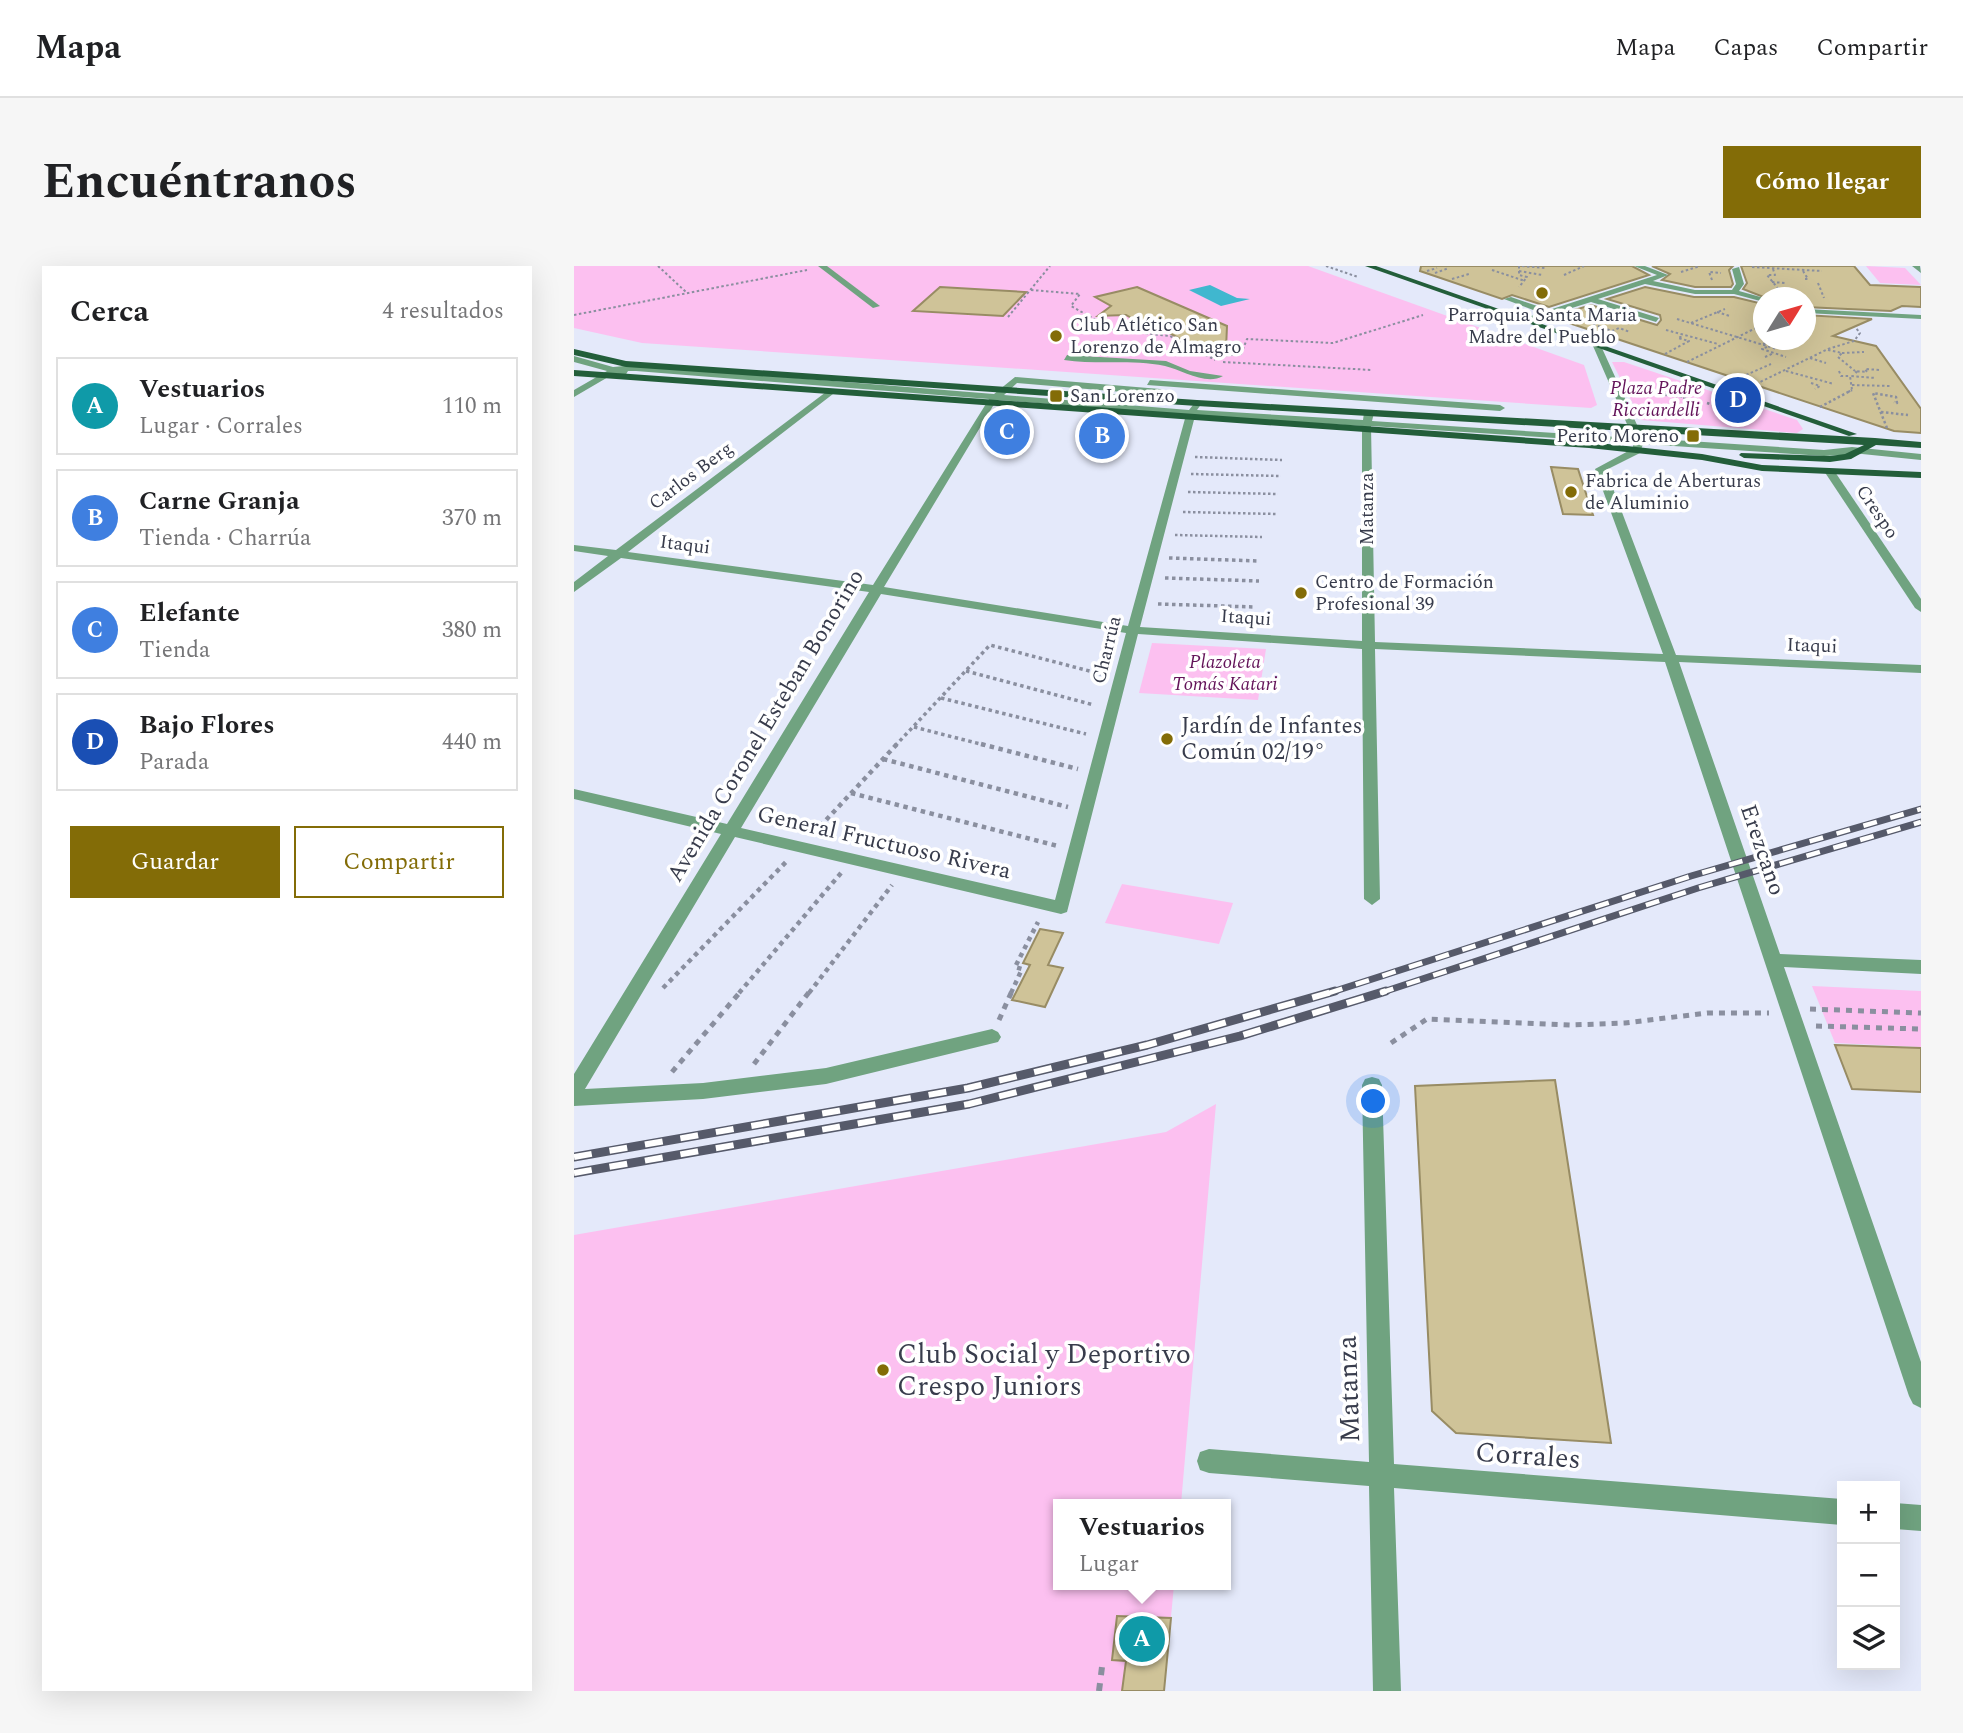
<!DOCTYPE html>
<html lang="es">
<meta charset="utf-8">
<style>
body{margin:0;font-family:Spectral,serif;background:#f6f6f6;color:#202124}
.controls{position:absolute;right:21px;bottom:21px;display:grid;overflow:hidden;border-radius:0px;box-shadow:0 7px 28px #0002}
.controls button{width:63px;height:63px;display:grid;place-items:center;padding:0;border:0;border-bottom:2px solid #e0e0e0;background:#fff;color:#202124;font:35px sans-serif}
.compass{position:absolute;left:1179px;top:21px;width:63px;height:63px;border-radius:50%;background:#fff;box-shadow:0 7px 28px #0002;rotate:53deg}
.you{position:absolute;left:800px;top:836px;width:24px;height:24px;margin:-18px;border:5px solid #fff;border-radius:50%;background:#1a73e8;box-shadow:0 0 0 10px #1a73e833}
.badge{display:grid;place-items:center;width:46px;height:46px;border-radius:50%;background:#836c07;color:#fff;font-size:23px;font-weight:700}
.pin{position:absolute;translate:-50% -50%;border:4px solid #fff;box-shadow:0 2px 7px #0006}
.popup{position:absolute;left:479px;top:1233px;width:178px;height:91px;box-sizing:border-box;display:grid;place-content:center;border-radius:0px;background:#fff;filter:drop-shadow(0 2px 5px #0005);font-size:23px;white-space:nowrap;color:#757577}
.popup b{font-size:26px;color:#202124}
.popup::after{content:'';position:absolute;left:50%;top:100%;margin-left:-14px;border:14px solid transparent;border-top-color:#fff}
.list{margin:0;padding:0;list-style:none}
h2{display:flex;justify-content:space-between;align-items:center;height:91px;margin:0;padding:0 28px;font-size:30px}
h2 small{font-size:23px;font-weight:400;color:#757577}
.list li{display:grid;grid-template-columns:46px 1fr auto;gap:21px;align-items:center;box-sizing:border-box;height:98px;margin:0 14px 14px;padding:0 14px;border:2px solid #e0e0e0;border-radius:0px}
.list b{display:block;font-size:26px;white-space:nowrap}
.list p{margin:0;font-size:23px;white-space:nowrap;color:#757577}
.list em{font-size:23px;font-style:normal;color:#757577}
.actions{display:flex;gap:14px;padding:21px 28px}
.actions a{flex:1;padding:16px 0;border:2px solid #836c07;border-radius:0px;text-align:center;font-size:24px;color:#836c07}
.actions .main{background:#836c07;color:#fff}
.icon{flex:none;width:38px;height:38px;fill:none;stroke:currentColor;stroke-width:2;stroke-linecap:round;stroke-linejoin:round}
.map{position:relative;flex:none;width:1347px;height:1425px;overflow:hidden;border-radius:0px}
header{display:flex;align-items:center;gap:42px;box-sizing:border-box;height:98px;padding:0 35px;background:#fff;border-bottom:2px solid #e0e0e0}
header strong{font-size:33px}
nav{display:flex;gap:38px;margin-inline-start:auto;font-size:24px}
.intro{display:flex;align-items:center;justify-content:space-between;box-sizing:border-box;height:168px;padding:0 42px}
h1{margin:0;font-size:49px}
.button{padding:18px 32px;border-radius:0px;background:#836c07;color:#fff;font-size:24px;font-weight:700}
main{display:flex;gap:42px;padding:0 42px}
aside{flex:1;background:#fff;border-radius:0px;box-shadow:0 7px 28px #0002}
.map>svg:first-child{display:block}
</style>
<header>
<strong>Mapa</strong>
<nav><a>Mapa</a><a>Capas</a><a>Compartir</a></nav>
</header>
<div class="intro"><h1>Encuéntranos</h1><a class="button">Cómo llegar</a></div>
<main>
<aside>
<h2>Cerca<small>4 resultados</small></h2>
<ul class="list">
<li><span class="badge" style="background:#0f9aa8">A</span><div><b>Vestuarios</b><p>Lugar · Corrales</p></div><em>110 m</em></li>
<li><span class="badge" style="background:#3f7fe0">B</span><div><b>Carne Granja</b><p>Tienda · Charrúa</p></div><em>370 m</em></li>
<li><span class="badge" style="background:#3f7fe0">C</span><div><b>Elefante</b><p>Tienda</p></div><em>380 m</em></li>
<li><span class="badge" style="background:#1a4fb4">D</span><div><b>Bajo Flores</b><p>Parada</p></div><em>440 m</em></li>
</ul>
<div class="actions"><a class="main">Guardar</a><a>Compartir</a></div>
</aside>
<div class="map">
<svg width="1347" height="1425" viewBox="0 0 1347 1425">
<rect width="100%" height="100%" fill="#e4e9fa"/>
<!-- green -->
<g fill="#fcc0f0">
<path d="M0,0H734L1010,99L1023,139L1017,142L68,77L0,62Z"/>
<path d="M1292,0L1331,2L1347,19L1306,17Z"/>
<path d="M1038,96H1050L1223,154L1229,163L1223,167L1067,154Z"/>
<path d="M578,377L692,383L684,434L565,427Z"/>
<path d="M548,618L659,637L645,678L531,657Z"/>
<path d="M1238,720L1347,725V781L1261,777Z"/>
<path d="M642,838L607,1238H484V1319H600L590,1425H0V969L592,866Z"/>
</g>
<!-- water -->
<path fill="#40b7cf" d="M636,19L663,32L676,33L647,40L615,24Z"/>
<!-- building -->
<g fill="#cfc398" stroke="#988c64" stroke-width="2">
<path d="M847,0H1058L1075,9L975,41L938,29L928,33L846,5Z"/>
<path d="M1078,0H1159L1155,4L1159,18L1157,21H1121L1088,14L1096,8Z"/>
<path d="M1167,0H1280L1296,19L1347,21V41L1328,40L1317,45L1231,41V32H1192L1169,23L1173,17Z"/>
<path d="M366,21L452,26L429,50L339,45Z"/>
<path d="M563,21L653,60L652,83L628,85L579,58H568L552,49L524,50L537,40L521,31Z"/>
<path d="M1071,21L1120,31H1160L1189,38V74H1231V49L1298,53L1259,70L1302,80L1347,143V167L1320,165L977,51L1017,39L1083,59L1087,54L1086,49L1033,33Z"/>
<path d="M977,201L1004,203L1019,249L989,248Z"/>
<path d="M466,663L489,667L474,699L489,702L471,741L438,734L456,699L449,697Z"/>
<path d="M1261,779L1347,782V826L1278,823Z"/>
<path d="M981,814L1037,1177L882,1167L858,1145L841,820Z"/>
<path d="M543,1350L597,1352L590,1425H548L552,1395L538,1394Z"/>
</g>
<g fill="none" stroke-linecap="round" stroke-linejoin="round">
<!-- path-far5 -->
<g stroke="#8a8f9f" stroke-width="2" stroke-dasharray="2.5 2.5" stroke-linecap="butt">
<path d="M84,0L112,26"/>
<path d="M752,0L784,11"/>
<path d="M945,0V9L953,11L945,21"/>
<path d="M948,0L971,2"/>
<path d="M1178,1L1248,5"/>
<path d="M1199,3L1201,9H1193L1207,26V32"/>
<path d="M918,4L951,15"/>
<path d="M853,5L863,2"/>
<path d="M945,5L968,9"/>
<path d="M1229,5L1234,13H1231"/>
<path d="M1107,6L1126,0"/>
<path d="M861,7L875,2"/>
<path d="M990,9L1010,0"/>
<path d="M878,13L895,8"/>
<path d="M1138,14L1135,6L1147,7"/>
<path d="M1198,16L1211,17"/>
<path d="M1244,17L1250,32"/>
<path d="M457,24L506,28L497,40L540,64L596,70L641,94"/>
<path d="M1143,46L1156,50"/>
<path d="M0,49L233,4"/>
<path d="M434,51L476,0"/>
<path d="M1005,53L1038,65L1045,62L1056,66"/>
<path d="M1103,53L1203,83"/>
<path d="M1117,57L1151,43"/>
<path d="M1092,64L1144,78"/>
<path d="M1189,78L1201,74L1206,76"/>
<path d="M1193,81L1188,83L1212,91"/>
<path d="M1254,84L1268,87L1264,91L1281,105"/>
<path d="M1268,87L1290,86"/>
<path d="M1091,88L1115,75L1104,72L1109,70"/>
<path d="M637,91L667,88L673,73L759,77L849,49"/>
<path d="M1191,91L1200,87"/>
<path d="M1236,92L1252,97"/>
<path d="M649,96L798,104"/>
<path d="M1113,96L1190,58"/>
<path d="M1212,105L1260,118"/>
<path d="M1265,105L1267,110H1276"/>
<path d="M1283,107L1281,105L1293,106L1291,103L1306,104"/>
<path d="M1163,113L1197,98"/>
<path d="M1237,117L1246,120L1241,123"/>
<path d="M1182,118L1254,83L1280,75L1286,67L1281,61"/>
<path d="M1278,119L1316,120"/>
<path d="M1061,125L1069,126"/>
<path d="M1274,126L1278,124L1276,110L1302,112"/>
</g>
<!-- path-far4 -->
<g stroke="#8a8f9f" stroke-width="2.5" stroke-dasharray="2.5 2.5" stroke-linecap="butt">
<path d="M1061,125L1110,131"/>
<path d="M1110,131L1117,149"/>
<path d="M1133,137L1148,142"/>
<path d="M1246,141L1278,124"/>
<path d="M1307,146L1334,149"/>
<path d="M1313,162L1299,127L1322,131L1323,137L1320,136"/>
<path d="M621,191L708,194"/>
<path d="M617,208L707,210"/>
<path d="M614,226L704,228"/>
<path d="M609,246L703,248"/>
<path d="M601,269L688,271"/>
</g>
<!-- path-far3 -->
<g stroke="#8a8f9f" stroke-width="3.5" stroke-dasharray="3.5 3.5" stroke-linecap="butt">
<path d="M595,292L685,295"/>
<path d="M591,312L685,315"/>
<path d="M584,338L681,341"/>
<path d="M392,405L520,439"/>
<path d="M367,432L512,468"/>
<path d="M340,461L414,480"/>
<path d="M321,480L416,379L527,408"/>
</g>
<!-- path-far2 -->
<g stroke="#8a8f9f" stroke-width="4.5" stroke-dasharray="4.5 4.5" stroke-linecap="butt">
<path d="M407,478L504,503"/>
<path d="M309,493L494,541"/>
<path d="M277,527L484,580"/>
<path d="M240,567L323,478"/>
<path d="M89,722L212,596"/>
<path d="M165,727L267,607"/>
<path d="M235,727L318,619"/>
<path d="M437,727L448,703L441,701L464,656"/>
</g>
<!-- path-far1 -->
<g stroke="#8a8f9f" stroke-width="5" stroke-dasharray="6 6" stroke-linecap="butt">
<path d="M1236,743L1347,747"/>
<path d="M425,754L438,725"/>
<path d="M1242,760L1347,763"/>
<path d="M817,777L853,753L997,759L1051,757L1133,747H1195"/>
<path d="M180,798L236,725"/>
<path d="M98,806L167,725"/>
</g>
<!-- path -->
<path stroke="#8a8f9f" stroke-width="6" stroke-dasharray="8 8" stroke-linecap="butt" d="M525,1425L528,1401"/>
<!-- minor -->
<g fill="#70a380" fill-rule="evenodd">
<path d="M244,0H253L306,40L299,42Z"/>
<path d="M1060,0H1071L1094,9L1079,15L1121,24H1158L1162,18L1158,3L1165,1L1170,18L1165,25L1190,32V36L1160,28H1121L1071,18L1024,33L1085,52L1082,56L1017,36L960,54L957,50L967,47L930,33L937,31L975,44L1083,9Z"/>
<path d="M1338,0H1346L1347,7Z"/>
<path d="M1232,43L1347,49V53L1232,47Z"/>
<path d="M1023,78L1027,80L1069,172L1250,184L1278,181L1347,188V194L1288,188L1250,190L1069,178L1066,187L1032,204L1102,389L1347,399V407L1105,396L1206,688L1347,694V708L1210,701L1347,1096V1142L1339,1138L1335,1130L1091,396L801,383L806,633L798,639L790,633L788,383L564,368L493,646L487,648L161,571L11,823L129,817L252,802L418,763L424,766L427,771L424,776L252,818L129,833L0,840V808L147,568L0,533V523L153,558L295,326L47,292L0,326V316L34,290L0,285V279L42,284L256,123L259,128L54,286L299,319L415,133L62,105H54L51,110L41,107L0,131V124L33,105L0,96V90L39,101L62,99L420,128L441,111L586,123L609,136L601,138L584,129L443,117L430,129L615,144L623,134L628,137L623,144L789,154L790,147L795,144L800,147L798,155L1059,172L1019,80ZM425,134L612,149L554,360L310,321L419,140ZM621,150L788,160V375L566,361ZM797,160L1060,177L1058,183L1021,203L1089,388L801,376ZM307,328L552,367L481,634L167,562Z"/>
<path d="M493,89L592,95L616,105L649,110C632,120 608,104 591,100C558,93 523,99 490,94Z"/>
<path d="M576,114L926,139L931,142L926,145L573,119Z"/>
<path d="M1251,203H1259L1347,333V346L1341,342L1250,205Z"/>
<path d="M798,811L805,813L808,819L820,1198L1268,1233V1259L820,1222L827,1425H799L795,1220L635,1207L626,1204L623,1195L626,1186L635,1183L795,1196L788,819L791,813Z"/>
<path d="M1321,1237L1347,1239V1265L1321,1263Z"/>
</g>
<!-- major -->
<g fill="#235e3a" fill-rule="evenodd">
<path d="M791,0H802L1283,168L1275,170Z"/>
<path d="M0,83L52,95L623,134L1301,172L1347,176V182L1302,179L1277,193L1256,196L1170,192L1165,189L1167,187L1256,190L1271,188L1290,179L623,140L52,101L0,89Z"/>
<path d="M0,104L1015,176L1128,188L1188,199L1347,206V212L1188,205L1128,194L1015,182L0,110Z"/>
</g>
<defs>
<g id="rail-far1">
<path d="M755,727L1117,610L1347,543"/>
<path d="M806,727L1124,622L1347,556"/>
</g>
<g id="rail">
<path d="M0,891L394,822L573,779L761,725"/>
<path d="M0,907L395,838L666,770L812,725"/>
</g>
</defs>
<!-- rail-far1 casing -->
<use href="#rail-far1" stroke="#565a6a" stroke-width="7"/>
<!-- rail casing -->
<use href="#rail" stroke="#565a6a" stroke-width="9"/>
<!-- rail-far1 -->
<use href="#rail-far1" stroke="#fff" stroke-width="4.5" stroke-dasharray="14" stroke-linecap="butt"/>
<!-- rail -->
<use href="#rail" stroke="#fff" stroke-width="6" stroke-dasharray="18" stroke-linecap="butt"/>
</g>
<!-- markers -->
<g fill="#836c07" stroke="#fff" stroke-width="2.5">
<circle cx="968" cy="27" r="7"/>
<circle cx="482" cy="70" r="7"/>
<rect x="475" y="123" width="14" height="14" rx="3.5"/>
<rect x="1112" y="163" width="14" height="14" rx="3.5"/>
<circle cx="997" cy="226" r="7"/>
<circle cx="727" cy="327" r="7"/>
<circle cx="593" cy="473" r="7"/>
<circle cx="309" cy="1104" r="7"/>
</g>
<g text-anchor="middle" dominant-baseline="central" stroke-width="7" stroke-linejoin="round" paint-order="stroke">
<!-- far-poi labels -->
<g font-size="19" fill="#383c4c" stroke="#fff" text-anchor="start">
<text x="968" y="49" text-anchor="middle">Parroquia Santa Maria<tspan x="968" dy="22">Madre del Pueblo</tspan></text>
<text x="496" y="59">Club Atlético San<tspan x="496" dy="22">Lorenzo de Almagro</tspan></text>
<text x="496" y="130">San Lorenzo</text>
<text x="1105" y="170" text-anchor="end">Perito Moreno</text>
<text x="1011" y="215">Fabrica de Aberturas<tspan x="1011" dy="22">de Aluminio</tspan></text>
<text x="741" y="316">Centro de Formación<tspan x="741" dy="22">Profesional 39</tspan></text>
</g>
<!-- far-park labels -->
<g font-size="19" font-style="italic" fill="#631359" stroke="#fff">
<text x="1082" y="122">Plaza Padre<tspan x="1082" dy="22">Ricciardelli</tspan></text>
<text x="651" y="396">Plazoleta<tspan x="651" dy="22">Tomás Katari</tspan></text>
</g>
<!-- far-street labels -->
<g font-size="19" fill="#383c4c" stroke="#fff">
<text transform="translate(117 210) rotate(-37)">Carlos Berg</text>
<text transform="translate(793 243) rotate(-90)">Matanza</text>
<text transform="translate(1303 246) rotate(56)">Crespo</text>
<text transform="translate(111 279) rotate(7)">Itaqui</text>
<text transform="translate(672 352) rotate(4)">Itaqui</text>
<text transform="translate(1238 380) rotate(2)">Itaqui</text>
<text transform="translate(533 384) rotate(-76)">Charrúa</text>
</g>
<!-- street labels -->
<g font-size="23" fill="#383c4c" stroke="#fff">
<text transform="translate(192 460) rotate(-59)">Avenida Coronel Esteban Bonorino</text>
<text transform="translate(310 577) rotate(13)">General Fructuoso Rivera</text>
<text transform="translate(1188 584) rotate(71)">Erezcano</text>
</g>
<!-- poi labels -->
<g font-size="23" fill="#383c4c" stroke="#fff" text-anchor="start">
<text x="607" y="460">Jardín de Infantes<tspan x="607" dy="26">Común 02/19°</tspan></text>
</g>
<!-- near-poi labels -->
<g font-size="28" fill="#383c4c" stroke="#fff" text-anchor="start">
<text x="323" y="1088">Club Social y Deportivo<tspan x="323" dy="32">Crespo Juniors</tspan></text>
</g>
<!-- near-street labels -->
<g font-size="28" fill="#383c4c" stroke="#fff">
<text transform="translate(775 1123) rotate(-92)">Matanza</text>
<text transform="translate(954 1190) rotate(4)">Corrales</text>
</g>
</g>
</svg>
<div class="controls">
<button>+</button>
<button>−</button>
<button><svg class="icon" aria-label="layers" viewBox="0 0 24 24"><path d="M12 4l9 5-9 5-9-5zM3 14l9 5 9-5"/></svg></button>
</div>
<svg class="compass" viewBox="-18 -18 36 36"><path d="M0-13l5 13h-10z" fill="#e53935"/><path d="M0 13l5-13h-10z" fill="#757577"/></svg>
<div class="you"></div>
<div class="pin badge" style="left:568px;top:1373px;background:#0f9aa8">A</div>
<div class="popup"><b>Vestuarios</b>Lugar</div>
<div class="pin badge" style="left:528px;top:170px;background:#3f7fe0">B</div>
<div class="pin badge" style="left:433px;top:166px;background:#3f7fe0">C</div>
<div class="pin badge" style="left:1164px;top:134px;background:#1a4fb4">D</div>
</div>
</main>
